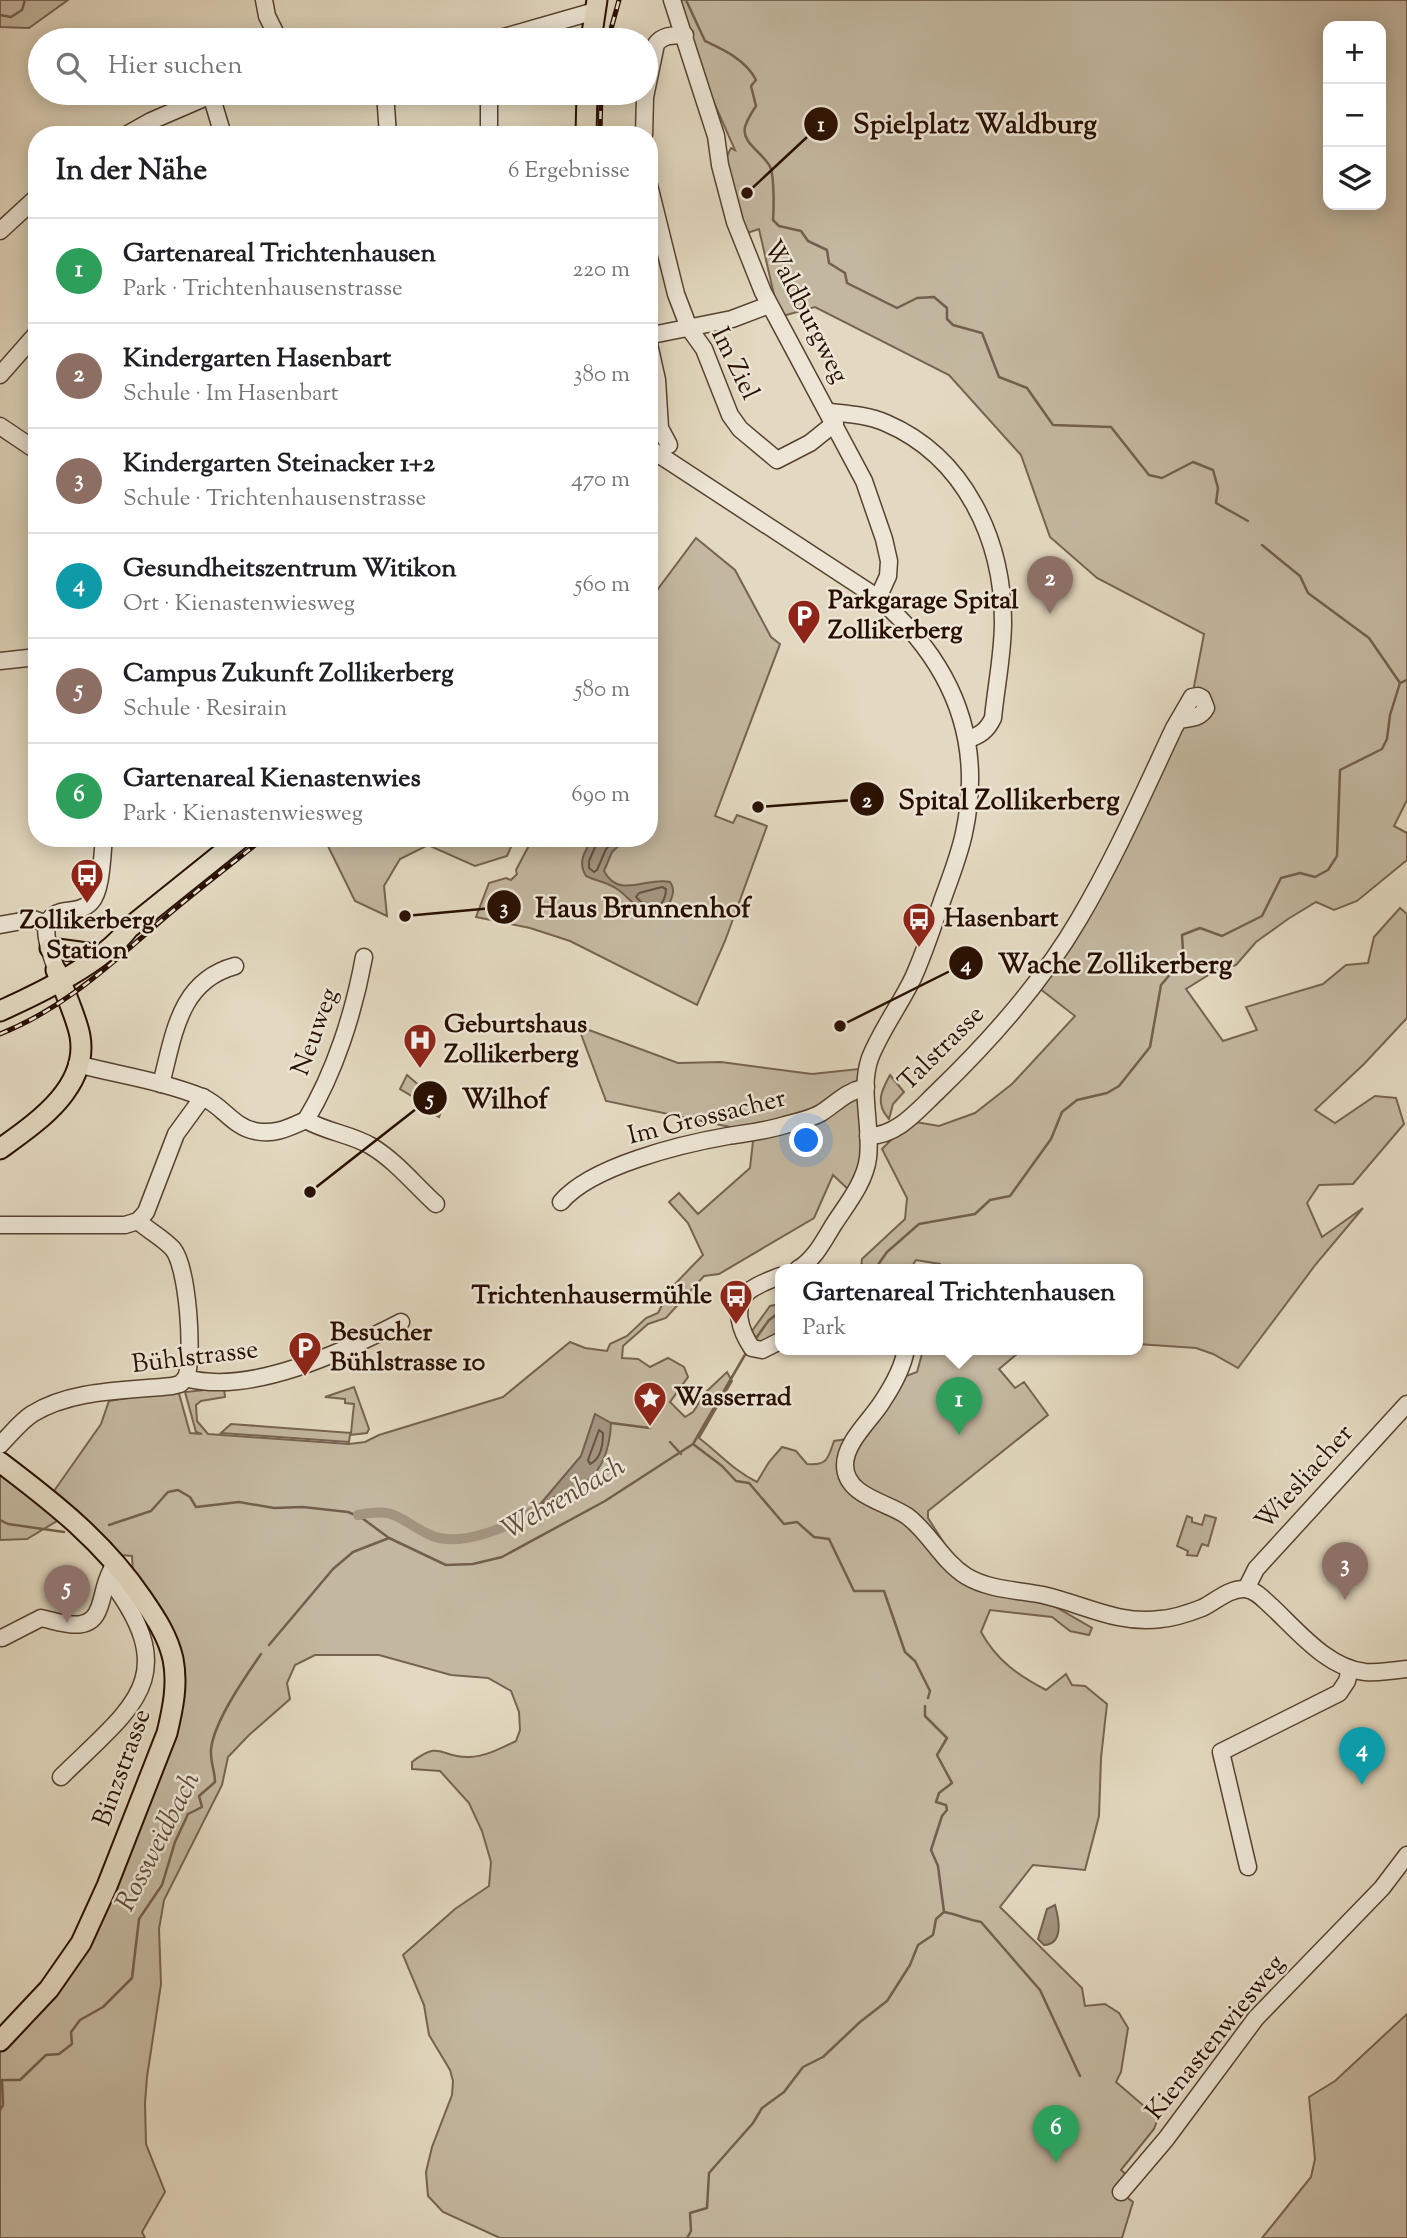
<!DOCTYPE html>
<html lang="de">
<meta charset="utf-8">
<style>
body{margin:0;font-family:"Sorts Mill Goudy",serif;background:#f6f6f6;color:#202124}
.controls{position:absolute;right:21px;top:21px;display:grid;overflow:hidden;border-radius:14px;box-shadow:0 4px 18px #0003}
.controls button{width:63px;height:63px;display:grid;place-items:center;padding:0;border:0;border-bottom:2px solid #e0e0e0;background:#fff;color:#202124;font:35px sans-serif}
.you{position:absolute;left:807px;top:1141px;width:24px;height:24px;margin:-18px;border:5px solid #fff;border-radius:50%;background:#1a73e8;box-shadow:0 0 0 10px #1a73e833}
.badge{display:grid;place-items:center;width:46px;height:46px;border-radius:50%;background:#0b8043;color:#fff;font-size:23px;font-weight:700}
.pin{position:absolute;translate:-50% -58px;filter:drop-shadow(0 2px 4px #0008)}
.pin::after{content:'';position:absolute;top:37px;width:24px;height:21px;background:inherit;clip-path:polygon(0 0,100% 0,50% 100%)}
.popup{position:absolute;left:775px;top:1264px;width:368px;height:91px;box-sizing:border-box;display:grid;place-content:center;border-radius:14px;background:#fff;filter:drop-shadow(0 2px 5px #0005);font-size:23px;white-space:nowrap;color:#757577}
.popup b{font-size:26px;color:#202124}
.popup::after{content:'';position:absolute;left:50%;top:100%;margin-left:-14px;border:14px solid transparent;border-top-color:#fff}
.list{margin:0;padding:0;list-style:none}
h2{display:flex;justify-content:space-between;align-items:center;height:91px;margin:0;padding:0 28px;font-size:30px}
h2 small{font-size:23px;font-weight:400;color:#757577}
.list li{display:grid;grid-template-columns:46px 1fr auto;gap:21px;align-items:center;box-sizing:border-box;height:105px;padding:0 28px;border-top:2px solid #e0e0e0}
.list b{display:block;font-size:26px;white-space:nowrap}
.list p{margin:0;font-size:23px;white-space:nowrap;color:#757577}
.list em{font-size:23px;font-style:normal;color:#757577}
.icon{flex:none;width:38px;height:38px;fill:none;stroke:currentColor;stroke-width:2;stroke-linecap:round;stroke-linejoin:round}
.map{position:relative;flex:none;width:1407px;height:2238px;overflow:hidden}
.search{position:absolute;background:#fff;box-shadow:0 4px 18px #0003;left:28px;top:28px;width:630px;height:77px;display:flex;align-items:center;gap:18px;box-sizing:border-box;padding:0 24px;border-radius:38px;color:#757577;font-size:26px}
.panel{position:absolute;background:#fff;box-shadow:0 4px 18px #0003;left:28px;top:126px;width:630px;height:721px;border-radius:28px}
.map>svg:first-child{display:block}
</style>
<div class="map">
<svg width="1407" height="2238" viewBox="0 0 1407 2238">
<rect width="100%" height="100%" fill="#e3d9c0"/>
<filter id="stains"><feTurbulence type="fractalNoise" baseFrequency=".00286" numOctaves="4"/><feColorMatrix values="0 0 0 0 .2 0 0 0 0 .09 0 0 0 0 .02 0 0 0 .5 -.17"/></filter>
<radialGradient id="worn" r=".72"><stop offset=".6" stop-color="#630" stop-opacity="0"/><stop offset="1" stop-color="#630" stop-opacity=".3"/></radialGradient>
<!-- green -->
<g fill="#c3b79f" stroke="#766350" stroke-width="2" fill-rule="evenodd">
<path d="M0,0H68L29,28L0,27Z"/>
<path d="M672,0H1407V800L1394,826L1407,833V860L1357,901L1334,910L1316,902L1288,919L1256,942L1236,965L1215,971L1186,989L1223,1041L1257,1030L1246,1007L1323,984L1346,965L1368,963L1374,937L1400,908L1407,914V1018L1364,1064L1315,1110L1335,1123L1375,1096L1396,1098L1404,1124L1353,1184L1319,1185L1307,1203L1322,1237L1363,1208L1316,1264L1238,1368L1213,1354L1196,1348L1138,1344V1269H943L940,1264L916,1260L910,1269H861L862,1259L905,1219L907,1198L882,1149L910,1121L939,1126L975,1113L1012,1084L1075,1016L1039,988L1192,697L1204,634L1097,578L1050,537L1021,455L949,375L815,307L779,317L759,229L744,234L723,164L731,148L735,150L690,48ZM1328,26H1381V205H1328Z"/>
<path d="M696,538L735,570L771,637L780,644L715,816L733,823L737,815L767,826L725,941L697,1005L570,941L530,928L476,917L489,883L506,878L511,880L517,874L516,870L533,838H649V601Z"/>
<path d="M324,838H515L507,856L475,866L428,845L400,859L384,886L387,916L355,901Z"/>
<path d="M578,1026L678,1063L721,1062L812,1074L868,1068V1151L853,1194L833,1175L814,1218L719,1274L704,1276L666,1318L648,1324L623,1346L622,1358L638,1359L650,1367L668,1358L684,1367L688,1377L670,1402L685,1417L693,1412L706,1392L727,1372L732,1381L699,1438C719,1453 734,1471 757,1482L769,1462L782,1447L796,1451L807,1464C828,1466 828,1458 834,1441L867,1436L906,1376L917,1372L922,1354L929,1349H1023L999,1369L1015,1388L1024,1382L1048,1415L928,1511V1518L972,1587L1054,1606L1092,1628L1089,1635L1070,1631L1052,1617L990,1610L981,1632C997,1661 1018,1675 1046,1690L1066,1674L1072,1685L1085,1686L1107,1704L1101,1758L1099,1816L1085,1870L1033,1865L1000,1907L1082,1988L1085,2006L1105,2004L1119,2013L1128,2028L1121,2072L1116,2082L1158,2118L1154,2129L1121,2170L1132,2180L1121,2193L1133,2202L1122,2238H500L443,2212L428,2196L426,2172L432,2147L452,2095L453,2081L450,2070L429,2035L424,2005L403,1955L455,1909L489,1886L491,1862L482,1831L469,1803L440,1771L412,1769V1762C442,1739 439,1758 469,1757C484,1757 502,1748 516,1741L520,1730L519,1712L511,1691L488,1678L451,1675L379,1655H315L295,1665L287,1683L290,1699L249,1735L228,1757L222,1785L164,1900L159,1929L161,1984L147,2077L145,2103L146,2144L165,2192L142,2232L145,2238H0V2040L81,1943L182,1681L133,1574L132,1556L121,1555L82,1515L54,1491L101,1424L109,1401L178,1390L190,1433L202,1434L196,1432L185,1392L224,1388L225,1397L201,1401L196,1405L197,1421L208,1434L349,1444L365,1442L379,1435L503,1397L570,1342L585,1348L607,1351L610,1344L627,1336L646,1318L658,1313L670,1289L703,1255L688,1223L669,1202L679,1193L698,1214L750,1168L754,1132L606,1101Z"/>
<path d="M407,1075L443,1106L439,1117L424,1109L420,1101L400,1089Z"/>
<path d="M890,1075L904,1092L893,1104L889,1119C875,1104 881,1091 890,1075Z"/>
<path d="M780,1304V1334L759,1345L752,1331L770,1306Z"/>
<path d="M354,1387L369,1429L367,1433L350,1435L349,1442L221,1433L231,1424L351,1433L354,1404L345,1403V1399L325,1397Z"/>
<path d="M0,1473L62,1518L27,1539L0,1540Z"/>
<path d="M1205,1515L1216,1518L1208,1546L1202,1544L1197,1556L1187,1555L1188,1551L1177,1546L1187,1516L1192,1518V1522L1202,1525Z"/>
<path d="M1407,2014V2238H1262L1311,2177L1315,2159L1309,2097L1335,2081Z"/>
</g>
<!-- water -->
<g fill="#a3947f" stroke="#725f4c" stroke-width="2">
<path d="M593,838H627L612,852L604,871C619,900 648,876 670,882C675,889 673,895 670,902C656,934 631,898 617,889C607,882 596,881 586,876C577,862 585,851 593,838Z"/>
<path d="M595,1414L611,1423C610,1448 602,1476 576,1488C562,1494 548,1498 537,1508L581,1456Z"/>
<path d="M1055,1905C1059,1919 1064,1944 1044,1945L1038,1939L1047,1909Z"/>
</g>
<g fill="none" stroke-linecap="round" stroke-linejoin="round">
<!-- shore -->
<g stroke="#665240" stroke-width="2">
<path d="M599,838L589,861V868L594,872L597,870L606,849L618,838"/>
<path d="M662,887L666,889C666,896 663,904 657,907L641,902L636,897L639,893Z"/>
<path d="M599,1430L603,1433C603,1444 601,1459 590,1464L588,1460Z"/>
</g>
<!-- stream -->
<g stroke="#725f4c" stroke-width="2.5">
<path d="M686,0L705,41C724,50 746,60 756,80L751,86L756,106C752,112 747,120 745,127C741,144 766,154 771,169C774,180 774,208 773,220L779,226L801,231L808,241L827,250L829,263L845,273L847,283L897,308L917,298L934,297L947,308V319L953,325L982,333L999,377L1027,388L1053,425L1111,427L1149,475L1162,478L1193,462L1213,470L1218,488L1216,503L1248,521"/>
<path d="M0,15L11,17L22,10L25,0"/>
<path d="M1262,545L1300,576L1308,593L1369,638L1400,683"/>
<path d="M875,1269L887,1252L919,1224L975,1214L990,1200L1010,1196L1051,1139L1062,1112L1077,1100L1107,1093L1119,1086L1150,1047L1161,985L1179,964L1183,950L1182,935L1200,928L1222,936L1262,916L1281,878L1300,873L1315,877L1328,870L1337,856L1340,770L1382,749L1387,739L1390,715L1400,683L1407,680"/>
<path d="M754,1341L769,1320L780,1312"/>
<path d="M611,1423L650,1428"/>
<path d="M670,1442L681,1454"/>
<path d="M693,1444L722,1466L736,1481L749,1483L784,1524L797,1522L814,1537L829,1539L854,1591H884L905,1652L915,1661L930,1691L928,1698"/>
<path d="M0,1520L8,1524L64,1532"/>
<path d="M109,1525L151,1511L168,1492L178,1490L190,1497L196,1507L239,1502L274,1508L303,1507L348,1512L362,1518L389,1538L446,1565L473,1564L502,1557L605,1501L693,1444L746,1353"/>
<path d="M269,1645L333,1569L353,1552L389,1538"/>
<path d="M944,1912C957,1914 968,1920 981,1922L1040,1990L1080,2076"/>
<path d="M0,2110L3,2105L2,2080H20L46,2055L59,2054L72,2044L71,2032L80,2020L103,2007L132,1978L139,1919L162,1885L175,1842L188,1814L202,1807L199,1796L215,1782C215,1772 210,1760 211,1750C213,1723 245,1677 261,1654"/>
<path d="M687,2238L691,2231L690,2213L707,2208L709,2173L753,2123L762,2108L784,2092L803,2067L823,2057L860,2022L887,2001L910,1965L918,1945L933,1935L936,1919L944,1912L938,1866L931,1850L942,1816L947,1810L946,1805L936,1802L939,1793L952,1783L937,1755L947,1738L925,1716V1706"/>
</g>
<!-- canal -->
<path stroke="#a3947f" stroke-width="10" d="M358,1515C397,1507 397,1519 428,1534C459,1550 512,1526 537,1508"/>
<defs>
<g id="minor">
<path d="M264,0L267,16L279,40"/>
<path d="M672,0L716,136L720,165L735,222L763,292L864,481L884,539L889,561L888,576L878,598"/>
<path d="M470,40L497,39L595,11"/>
<path d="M385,93L388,135"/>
<path d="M211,95L223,135"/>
<path d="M126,135L151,121L216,93"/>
<path d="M489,135V93"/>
<path d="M644,135L645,97L656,44C664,34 673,36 685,35"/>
<path d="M649,185L676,294L689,328L704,349L730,415L740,429L777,460L810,443L835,423"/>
<path d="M0,231L37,197"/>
<path d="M649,339L652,335L732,319L769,305"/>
<path d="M649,344L657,380L660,428L669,445"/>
<path d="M0,375L37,333"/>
<path d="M829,412C848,414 868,415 886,423C965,457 1003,540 1003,622C1003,654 996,687 993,718C987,731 980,735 967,740"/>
<path d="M0,426L37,451"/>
<path d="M649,448L878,598C950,660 985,737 964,833C959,857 949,881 941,904C932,928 924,954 913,978C900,1005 881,1030 870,1058C859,1089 872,1126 868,1158C865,1182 847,1204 834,1224C824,1240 815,1259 798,1269"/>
<path d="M0,661L37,657"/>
<path d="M0,925L33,919L47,924"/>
<path d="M56,969C50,949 33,916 66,911C75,910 85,909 91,902C102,891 102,854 104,838"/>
<path d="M77,1064C119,1075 162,1081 202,1097C222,1105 233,1127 255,1131C275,1135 288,1128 306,1120"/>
<path d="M161,1084C174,1035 179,981 235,966"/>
<path d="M306,1120C335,1072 354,1012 364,957"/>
<path d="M306,1120C326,1132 351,1134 371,1146C396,1161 415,1185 436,1204"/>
<path d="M868,1136C897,1136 917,1111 937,1092C991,1040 1041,984 1079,919C1115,858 1144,792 1174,728L1192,697L1198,696L1202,698L1206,708C1200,719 1190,718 1179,720"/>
<path d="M561,1202C591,1166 682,1144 728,1136C747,1133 766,1131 785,1125C796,1122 811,1119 821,1113C838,1102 845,1092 866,1087"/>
<path d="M138,1221C149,1231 163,1238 173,1249C188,1268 194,1356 186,1378"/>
<path d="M138,1221L146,1212L176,1134L203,1097"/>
<path d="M0,1225H125L138,1221"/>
<path d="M780,1276C770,1280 758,1284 749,1291C731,1306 741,1332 752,1348L762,1350L780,1341"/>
<path d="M906,1349C903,1368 892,1387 882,1402C871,1420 845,1442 845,1465C845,1496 887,1502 907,1516C930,1533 942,1561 966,1576C989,1590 1018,1590 1043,1595C1083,1604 1118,1625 1161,1619C1175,1618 1189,1613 1202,1608C1215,1602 1229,1588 1245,1589C1256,1590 1263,1599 1271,1606C1297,1630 1327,1668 1365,1672C1378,1673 1393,1671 1407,1669"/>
<path d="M186,1378C250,1396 345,1351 401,1322"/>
<path d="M0,1445C10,1435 20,1422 32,1414C73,1389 126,1391 172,1386L180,1384L186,1378"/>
<path d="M1246,1589L1256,1569L1407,1404"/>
<path d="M2,1638L41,1618C61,1622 90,1635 99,1608C104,1595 104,1584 111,1571"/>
<path d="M61,1777C132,1707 184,1678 110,1580L112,1569L118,1565"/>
<path d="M1248,1867L1221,1752L1339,1693L1347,1681L1350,1669"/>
<path d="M1121,2192L1166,2139L1256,2018L1382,1888L1407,1855"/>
</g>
<g id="major">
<path d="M591,40L597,0"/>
<path d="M586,135L587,93"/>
<path d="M50,948L87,953"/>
<path d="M0,1011C40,993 103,963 129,928L241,838"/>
<path d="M0,1149C36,1123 89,1088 80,1036C77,1019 63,987 56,970"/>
<path d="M0,1462C53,1502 104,1542 142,1598C155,1617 168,1636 173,1659C178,1684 173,1708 167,1733L107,1886L81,1943L49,1989L0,2041"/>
</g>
</defs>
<!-- minor casing -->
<use href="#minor" stroke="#574230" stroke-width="19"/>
<!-- major casing -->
<use href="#major" stroke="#280f00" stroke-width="23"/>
<!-- minor -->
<use href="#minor" stroke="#ede6d6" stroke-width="16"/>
<!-- major -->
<use href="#major" stroke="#e3d9c0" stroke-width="19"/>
<defs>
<g id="rail">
<path d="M608,40L619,0"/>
<path d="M600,135L601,93"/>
<path d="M649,389L654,442L649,486"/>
<path d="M0,1034C65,1008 111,964 163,919C196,891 230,865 264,838"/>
</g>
</defs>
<!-- rail casing -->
<use href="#rail" stroke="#280f00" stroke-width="5"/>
<!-- rail -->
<use href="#rail" stroke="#ede6d6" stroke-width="2.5" stroke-dasharray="8" stroke-linecap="butt"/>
</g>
<!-- icons -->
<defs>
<symbol id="parking-pin" viewBox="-11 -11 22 30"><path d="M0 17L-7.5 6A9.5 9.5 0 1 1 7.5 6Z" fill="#8f2418" stroke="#ede6d6"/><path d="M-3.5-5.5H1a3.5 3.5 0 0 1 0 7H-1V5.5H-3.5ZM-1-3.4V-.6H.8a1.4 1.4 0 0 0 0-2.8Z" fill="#fff"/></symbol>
<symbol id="bus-pin" viewBox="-11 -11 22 30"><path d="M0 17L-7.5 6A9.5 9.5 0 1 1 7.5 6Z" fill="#8f2418" stroke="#ede6d6"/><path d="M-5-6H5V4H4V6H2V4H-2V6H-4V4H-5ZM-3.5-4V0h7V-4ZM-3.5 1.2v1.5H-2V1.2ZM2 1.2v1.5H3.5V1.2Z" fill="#fff"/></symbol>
<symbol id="hospital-pin" viewBox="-11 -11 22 30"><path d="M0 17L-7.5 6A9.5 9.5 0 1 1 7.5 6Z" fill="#8f2418" stroke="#ede6d6"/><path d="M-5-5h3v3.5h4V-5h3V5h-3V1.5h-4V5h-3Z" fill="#fff"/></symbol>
<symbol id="sight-pin" viewBox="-11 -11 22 30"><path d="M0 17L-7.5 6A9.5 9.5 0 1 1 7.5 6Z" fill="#8f2418" stroke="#ede6d6"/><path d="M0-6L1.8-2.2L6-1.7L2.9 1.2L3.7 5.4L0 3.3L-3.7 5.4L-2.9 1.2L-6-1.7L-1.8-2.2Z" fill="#fff"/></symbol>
</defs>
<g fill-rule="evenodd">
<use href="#parking-pin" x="785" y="597" width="38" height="52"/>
<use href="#bus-pin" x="68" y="856" width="38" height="52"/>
<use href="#bus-pin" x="900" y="900" width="38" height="52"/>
<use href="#hospital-pin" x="401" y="1021" width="38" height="52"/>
<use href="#bus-pin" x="717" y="1277" width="38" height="52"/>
<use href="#parking-pin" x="286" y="1329" width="38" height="52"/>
<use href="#sight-pin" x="631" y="1379" width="38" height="52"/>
</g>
<g text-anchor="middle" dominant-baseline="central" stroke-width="5" stroke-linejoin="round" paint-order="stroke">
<!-- street labels -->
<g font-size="26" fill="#280f00" stroke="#ede6d6">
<text transform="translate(805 312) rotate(63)">Waldburgweg</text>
<text transform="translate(734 364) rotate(64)">Im Ziel</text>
<text transform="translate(316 1032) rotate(-70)">Neuweg</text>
<text transform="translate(942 1049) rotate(-45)">Talstrasse</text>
<text transform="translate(707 1118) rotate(-14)">Im Grossacher</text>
<text transform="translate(195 1358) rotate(-7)">Bühlstrasse</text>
<text transform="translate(1305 1478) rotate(-48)">Wiesliacher</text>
<text transform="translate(123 1768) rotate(-70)">Binzstrasse</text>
<text transform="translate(1216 2038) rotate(-51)">Kienastenwiesweg</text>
</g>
<!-- poi labels -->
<g font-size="26" font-weight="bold" fill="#280f00" stroke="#ede6d6" text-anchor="start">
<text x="828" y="601">Parkgarage Spital<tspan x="828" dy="30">Zollikerberg</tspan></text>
<text x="944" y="919">Hasenbart</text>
<text x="87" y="921" text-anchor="middle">Zollikerberg<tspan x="87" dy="30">Station</tspan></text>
<text x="444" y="1025">Geburtshaus<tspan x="444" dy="30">Zollikerberg</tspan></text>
<text x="712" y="1296" text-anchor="end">Trichtenhausermühle</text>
<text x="330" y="1333">Besucher<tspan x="330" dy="30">Bühlstrasse 10</tspan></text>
<text x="674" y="1398">Wasserrad</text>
</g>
<!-- water labels -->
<g font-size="28" font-style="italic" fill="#5f4b39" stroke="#ede6d6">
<text transform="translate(564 1499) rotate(-30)">Wehrenbach</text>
<text transform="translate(159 1842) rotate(-63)">Rossweidbach</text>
</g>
</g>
<!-- callouts -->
<path fill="none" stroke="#280f00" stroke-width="2.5" d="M747 193L821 124M758 807L867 799M405 916L504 907M840 1026L966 963M310 1192L430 1098"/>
<g fill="#280f00" stroke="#ede6d6" stroke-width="2.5">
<circle cx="747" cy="193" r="7"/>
<circle cx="758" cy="807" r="7"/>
<circle cx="405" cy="916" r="7"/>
<circle cx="840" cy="1026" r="7"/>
<circle cx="310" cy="1192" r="7"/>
<circle cx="821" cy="124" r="18"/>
<circle cx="867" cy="799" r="18"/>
<circle cx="504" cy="907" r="18"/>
<circle cx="966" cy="963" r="18"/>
<circle cx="430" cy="1098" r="18"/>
</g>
<g font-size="21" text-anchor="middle" font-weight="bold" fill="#fff">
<text x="821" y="131">1</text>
<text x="867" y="807">2</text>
<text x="504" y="914">3</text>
<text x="966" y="971">4</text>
<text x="430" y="1105">5</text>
</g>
<g font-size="28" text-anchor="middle" font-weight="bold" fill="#280f00" stroke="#ede6d6" stroke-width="5" stroke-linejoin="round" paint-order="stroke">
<text x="975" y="133">Spielplatz Waldburg</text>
<text x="1009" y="809">Spital Zollikerberg</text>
<text x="643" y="917">Haus Brunnenhof</text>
<text x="1115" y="973">Wache Zollikerberg</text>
<text x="505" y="1108">Wilhof</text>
</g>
<rect width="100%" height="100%" filter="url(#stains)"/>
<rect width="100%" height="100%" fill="url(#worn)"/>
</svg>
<div class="controls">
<button>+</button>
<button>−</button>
<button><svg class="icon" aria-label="layers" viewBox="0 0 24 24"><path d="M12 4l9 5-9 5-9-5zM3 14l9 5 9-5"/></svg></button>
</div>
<div class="you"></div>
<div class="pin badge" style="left:959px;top:1435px;background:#2e9e5b">1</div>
<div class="popup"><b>Gartenareal Trichtenhausen</b>Park</div>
<div class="pin badge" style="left:1050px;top:614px;background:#8d6e63">2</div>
<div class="pin badge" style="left:1345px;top:1600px;background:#8d6e63">3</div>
<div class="pin badge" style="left:1362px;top:1785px;background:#0f9aa8">4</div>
<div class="pin badge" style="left:67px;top:1623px;background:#8d6e63">5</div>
<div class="pin badge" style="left:1056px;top:2163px;background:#2e9e5b">6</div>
<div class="search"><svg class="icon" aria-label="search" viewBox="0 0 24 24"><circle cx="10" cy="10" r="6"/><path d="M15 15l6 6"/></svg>Hier suchen</div>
<section class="panel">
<h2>In der Nähe<small>6 Ergebnisse</small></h2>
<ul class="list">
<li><span class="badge" style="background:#2e9e5b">1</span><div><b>Gartenareal Trichtenhausen</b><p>Park · Trichtenhausenstrasse</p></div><em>220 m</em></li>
<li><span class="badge" style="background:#8d6e63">2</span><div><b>Kindergarten Hasenbart</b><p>Schule · Im Hasenbart</p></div><em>380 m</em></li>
<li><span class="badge" style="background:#8d6e63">3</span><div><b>Kindergarten Steinacker 1+2</b><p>Schule · Trichtenhausenstrasse</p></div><em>470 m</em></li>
<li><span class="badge" style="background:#0f9aa8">4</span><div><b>Gesundheitszentrum Witikon</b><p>Ort · Kienastenwiesweg</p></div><em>560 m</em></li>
<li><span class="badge" style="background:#8d6e63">5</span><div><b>Campus Zukunft Zollikerberg</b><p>Schule · Resirain</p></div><em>580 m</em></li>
<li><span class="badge" style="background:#2e9e5b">6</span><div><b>Gartenareal Kienastenwies</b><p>Park · Kienastenwiesweg</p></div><em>690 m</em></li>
</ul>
</section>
</div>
